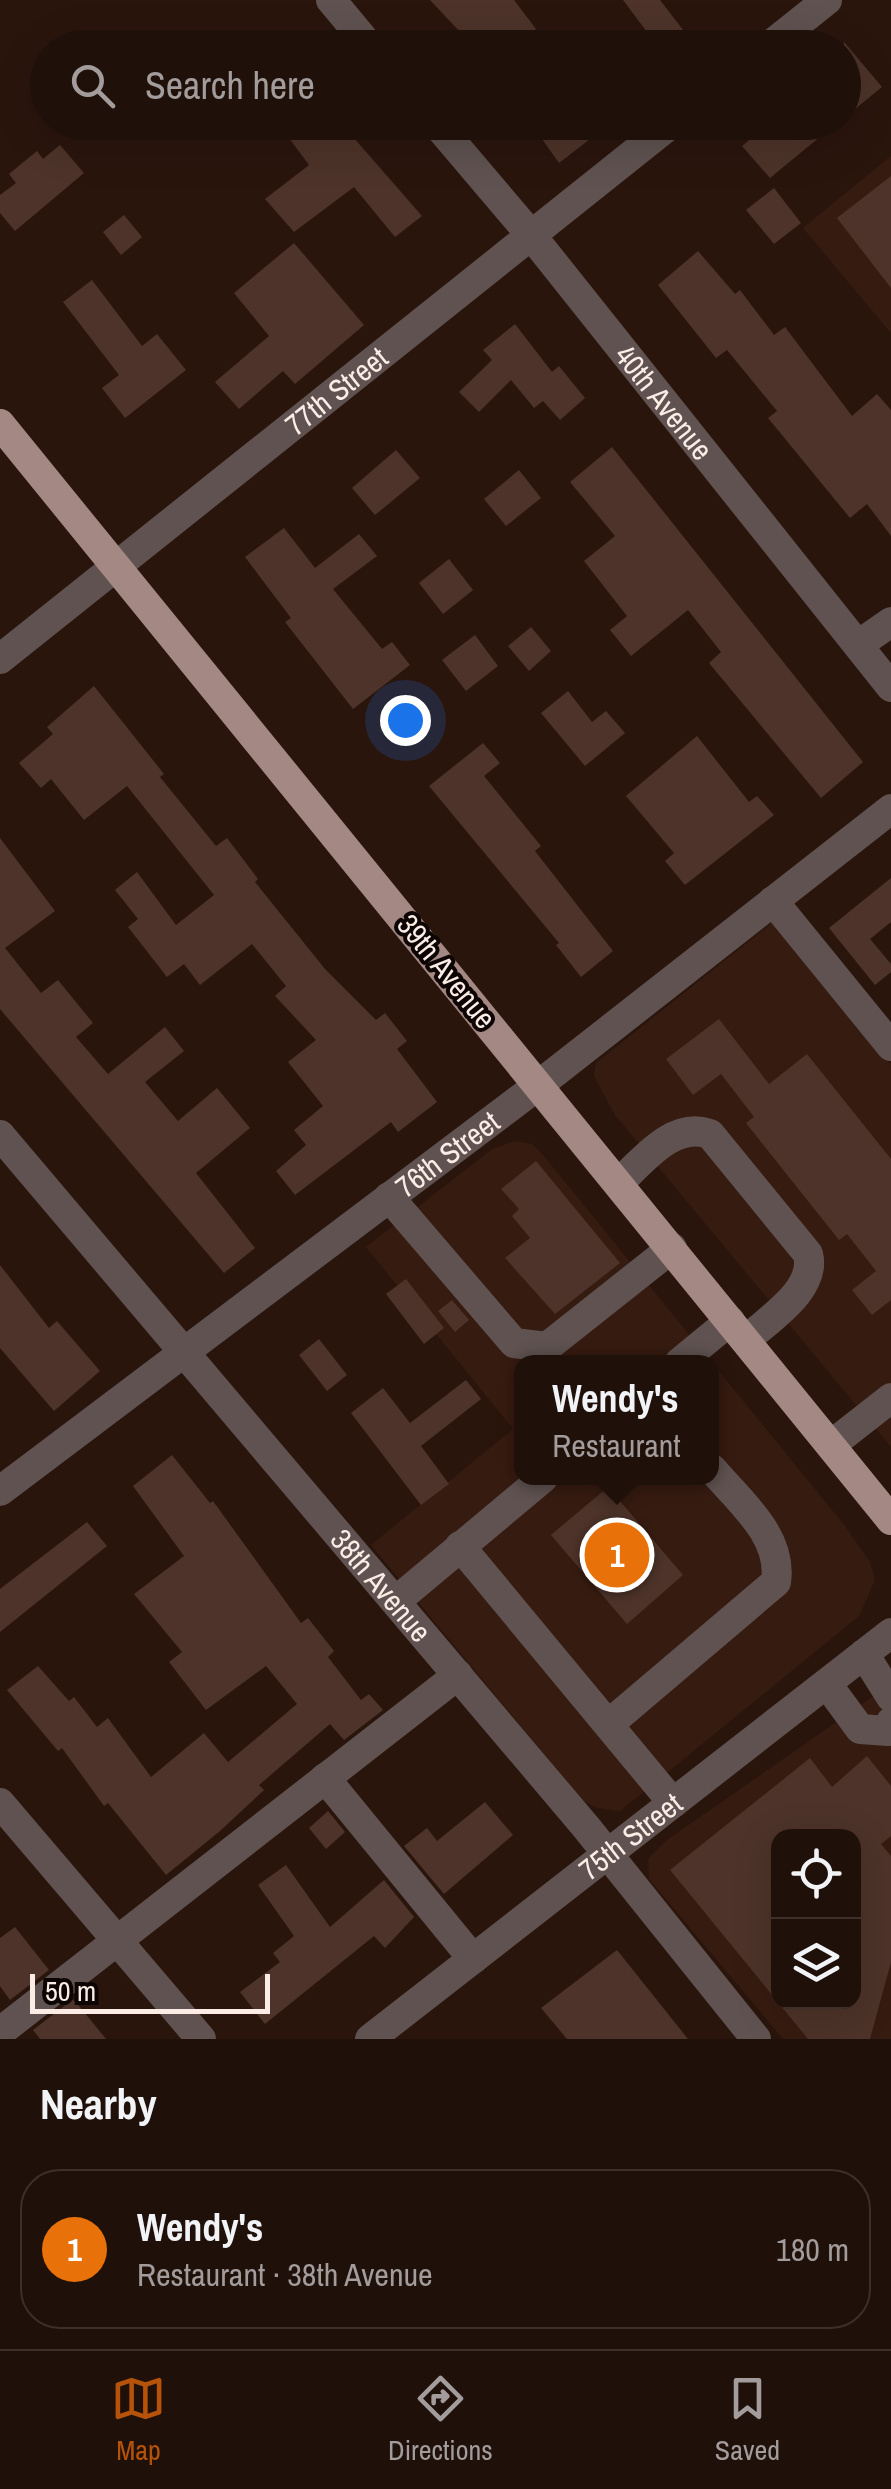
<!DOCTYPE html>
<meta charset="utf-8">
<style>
body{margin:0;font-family:"Archivo Narrow",sans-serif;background:#2d1e18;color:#f1f3f6}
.controls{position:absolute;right:30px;bottom:30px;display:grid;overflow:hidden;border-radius:20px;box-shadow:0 10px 40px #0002}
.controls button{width:90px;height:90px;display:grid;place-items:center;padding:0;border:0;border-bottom:2px solid #3d302b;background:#20100a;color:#f1f3f6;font:50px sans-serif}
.scale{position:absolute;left:30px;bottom:25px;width:240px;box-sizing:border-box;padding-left:10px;border:5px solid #fbece6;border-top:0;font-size:28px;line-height:35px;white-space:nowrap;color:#fbece6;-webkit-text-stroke:8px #0c0503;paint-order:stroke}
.you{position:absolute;left:405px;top:720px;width:35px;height:35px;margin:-25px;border:8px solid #fff;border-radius:50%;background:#1a73e8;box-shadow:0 0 0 15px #1a73e833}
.badge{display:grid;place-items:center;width:65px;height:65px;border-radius:50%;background:#b45309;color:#fff;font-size:32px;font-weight:700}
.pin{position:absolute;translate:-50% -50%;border:5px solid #fff;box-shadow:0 2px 10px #0006}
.popup{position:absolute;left:514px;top:1355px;width:205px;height:130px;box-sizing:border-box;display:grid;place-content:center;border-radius:20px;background:#20100a;filter:drop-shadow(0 2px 8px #0005);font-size:32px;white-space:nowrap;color:#a29d9c}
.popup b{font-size:38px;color:#f1f3f6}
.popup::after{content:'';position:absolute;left:50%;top:100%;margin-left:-20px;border:20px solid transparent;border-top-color:#20100a}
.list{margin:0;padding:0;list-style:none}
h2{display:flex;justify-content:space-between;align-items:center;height:130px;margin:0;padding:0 40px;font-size:42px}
h2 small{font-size:32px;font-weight:400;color:#a29d9c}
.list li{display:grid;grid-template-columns:65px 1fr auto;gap:30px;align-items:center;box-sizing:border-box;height:160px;margin:0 20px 20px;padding:0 20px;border:2px solid #3d302b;border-radius:40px}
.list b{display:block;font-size:38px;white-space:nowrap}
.list p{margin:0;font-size:32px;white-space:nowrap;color:#a29d9c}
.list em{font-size:32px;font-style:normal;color:#a29d9c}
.icon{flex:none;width:55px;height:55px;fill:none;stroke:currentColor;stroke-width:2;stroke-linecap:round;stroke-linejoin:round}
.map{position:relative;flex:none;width:891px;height:2039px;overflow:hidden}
.search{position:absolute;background:#20100a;box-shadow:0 10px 40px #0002;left:30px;right:30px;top:30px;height:110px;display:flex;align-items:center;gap:25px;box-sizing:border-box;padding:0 35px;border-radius:55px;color:#a29d9c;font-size:38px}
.sheet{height:310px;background:#20100a}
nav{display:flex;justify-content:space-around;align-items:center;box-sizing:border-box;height:140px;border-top:2px solid #3d302b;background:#20100a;font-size:28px;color:#a29d9c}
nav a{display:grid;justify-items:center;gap:5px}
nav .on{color:#b45309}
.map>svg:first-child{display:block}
</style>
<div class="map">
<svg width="891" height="2039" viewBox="0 0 891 2039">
<rect width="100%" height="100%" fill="#2a150d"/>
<!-- built -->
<g fill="#361b10" fill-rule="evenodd">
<path d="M891,156V333L803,228Z"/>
<path d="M773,922L891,1065V1447L615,1115L594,1076L596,1063Z"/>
<path d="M514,1141L532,1144L543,1155L845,1526L870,1562L875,1580L859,1616L620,1811L597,1808L582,1800L371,1545L513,1429L366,1247L491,1150ZM522,1362H712V1478H522Z"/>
<path d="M891,1684V2039H783L649,1879L648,1859L667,1840ZM778,1836H854V2002H778Z"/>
</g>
<!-- building -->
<g fill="#4d3329" fill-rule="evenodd">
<path d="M430,0H514L536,29L512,48H475Z"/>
<path d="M623,0H660L697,48H659Z"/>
<path d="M844,42L882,87L844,118Z"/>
<path d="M277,122H340L422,216L395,237L354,187L294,232L265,199L309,165Z"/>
<path d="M530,122H612L559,163Z"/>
<path d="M771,122H838L770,178L742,146Z"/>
<path d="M60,145L84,173L15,231L0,213V195L16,183L9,174L37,151L43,159Z"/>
<path d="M891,176V288L837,218Z"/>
<path d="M774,188L801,223L774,244L746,210Z"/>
<path d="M124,215L142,237L121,255L103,232Z"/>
<path d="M294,243L364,325L295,384L283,371L239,409L215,382L269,336L234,293Z"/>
<path d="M698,251L735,294L740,290L774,335L785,327L852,416L877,394L891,410V536L867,504L850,518L768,418L777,411L727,350L716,358L658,285Z"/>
<path d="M92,280L142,346L157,334L186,370L125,418L102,388L119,375L63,302Z"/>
<path d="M515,324L552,372L559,366L585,398L560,420L543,401L534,408L511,380L479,412L459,392L492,360L483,350Z"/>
<path d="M612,447L863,762L821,798L709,663L721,652L688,610L631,656L610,630L627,616L584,561L615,536L570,482Z"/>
<path d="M396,450L420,478L375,515L352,488Z"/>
<path d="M519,470L541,498L506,526L484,499Z"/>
<path d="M284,528L315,568L359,534L377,556L333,589L382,649L392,642L410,665L353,709L285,622L291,618L245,557Z"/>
<path d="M449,559L473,590L443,614L419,583Z"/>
<path d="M531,627L551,651L529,671L508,646Z"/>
<path d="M475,635L498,666L466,691L442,660Z"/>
<path d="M94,686L164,774L160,777L216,846L227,838L258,879L255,882L325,969L376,1020L385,1013L407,1041L397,1049L437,1102L398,1132L391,1122L295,1195L276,1171L306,1145L294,1130L323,1106L288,1062L316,1040L275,996L286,986L252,944L200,985L184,964L167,977L128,927L138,919L115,890L137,872L176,925L214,895L127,786L84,820L51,779L41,788L19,763L53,734L47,727Z"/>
<path d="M568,691L592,722L606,711L625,733L585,766L541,713Z"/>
<path d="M697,736L749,802L757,796L774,815L685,885L665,861L674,853L626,796Z"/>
<path d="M483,743L500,763L484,776L541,846L535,851L613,951L581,977L556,945L559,943L429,786Z"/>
<path d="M0,838L55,911L5,948L41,993L58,980L93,1023L76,1037L108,1074L165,1027L184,1051L145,1082L178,1121L217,1088L250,1128L196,1173L255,1248L224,1273L0,1009Z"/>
<path d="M891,878V922L870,939L891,964V972L875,985L829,928Z"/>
<path d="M719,1019L769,1084L807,1054L891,1159V1300L872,1315L852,1290L876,1271L847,1234L839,1240L746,1123L754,1117L721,1074L693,1095L666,1059Z"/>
<path d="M536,1161L620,1263L555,1314L505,1258L530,1238L512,1216L519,1209L501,1189Z"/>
<path d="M0,1265L49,1328L57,1321L100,1371L54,1411L0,1348Z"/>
<path d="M406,1279L444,1328L424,1344L386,1294Z"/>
<path d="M452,1300L469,1320L455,1332L438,1311Z"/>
<path d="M319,1339L347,1375L327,1391L299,1355Z"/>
<path d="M466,1380L481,1399L421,1446L449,1484L421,1505L351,1413L383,1388L410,1423Z"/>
<path d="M172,1455L210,1503L213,1501L301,1623L308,1618L334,1651L328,1657L361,1700L369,1694L383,1710L344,1740L330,1724L259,1785L264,1790L220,1831L166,1875L108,1803L104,1806L62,1748L58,1751L7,1690L38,1666L69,1701L74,1697L97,1727L108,1718L151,1777L204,1733L228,1762L297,1704L266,1666L206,1710L169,1662L182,1652L134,1594L184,1556L133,1486Z"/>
<path d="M608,1487L683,1575L627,1624L551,1535Z"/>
<path d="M87,1522L107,1546L0,1632V1589Z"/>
<path d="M867,1756L891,1786V1836L881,1844L891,1856V1962L870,2039H808L670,1870L810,1758L832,1787ZM778,1836H854V2002H778Z"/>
<path d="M485,1802L513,1835L444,1894L404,1846L427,1828L437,1841Z"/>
<path d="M328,1811L345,1832L326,1849L309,1828Z"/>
<path d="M286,1865L330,1927L384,1880L414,1917L385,1948L374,1936L265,2024L240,1992L280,1962L273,1953L294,1936L258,1885Z"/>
<path d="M15,1927L49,1970L10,2000L0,1986V1938Z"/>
<path d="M617,1950L688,2039H567L541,2008Z"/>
<path d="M72,2000L75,2001L106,2039H40L33,2030Z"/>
</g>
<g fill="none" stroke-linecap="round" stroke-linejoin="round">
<!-- minor -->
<g stroke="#5f5250" stroke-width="30">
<path d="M331,0L371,48"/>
<path d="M767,48L827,0"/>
<path id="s1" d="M435,122L531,235L891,687"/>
<path d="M858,645L891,622"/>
<path id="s2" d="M0,659L673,122"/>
<path d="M773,901L891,1046"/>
<path id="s3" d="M0,1135L586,1827L756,2039"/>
<path d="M619,1183C644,1159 674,1121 710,1134L808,1254C817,1289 770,1318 746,1340"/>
<path d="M389,1197L514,1343L547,1347L672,1248"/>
<path d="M680,1362L730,1321"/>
<path d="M831,1445L891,1398"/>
<path id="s4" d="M0,1491L540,1084L891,809"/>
<path d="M460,1546L673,1803"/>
<path d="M396,1601L543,1478"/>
<path d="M864,1654L891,1697"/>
<path d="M827,1684L860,1729L888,1731L891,1722"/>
<path d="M609,1724L776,1582C783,1536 740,1502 712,1469"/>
<path d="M325,1778L473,1959"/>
<path d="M0,1803L201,2039"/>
<path d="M0,2032L458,1675"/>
<path id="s5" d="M370,2039L891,1633"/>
</g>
<!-- major -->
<path stroke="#a48884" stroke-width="30" d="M0,424L891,1520"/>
</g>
<g text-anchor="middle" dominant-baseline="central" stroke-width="8" stroke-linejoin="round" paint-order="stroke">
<!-- street labels -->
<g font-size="30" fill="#fbece6" stroke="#0c0503">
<text stroke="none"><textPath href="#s2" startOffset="430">77th Street</textPath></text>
<text stroke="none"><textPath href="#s1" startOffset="362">40th Avenue</textPath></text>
<text transform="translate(447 971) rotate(51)">39th Avenue</text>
<text stroke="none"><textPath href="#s4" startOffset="560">76th Street</textPath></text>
<text stroke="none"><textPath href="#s3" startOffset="590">38th Avenue</textPath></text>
<text stroke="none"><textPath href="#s5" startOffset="330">75th Street</textPath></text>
</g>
</g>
</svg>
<div class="controls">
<button><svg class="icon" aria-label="locate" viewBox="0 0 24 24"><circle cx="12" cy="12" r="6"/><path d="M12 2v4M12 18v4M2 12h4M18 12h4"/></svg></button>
<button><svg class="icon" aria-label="layers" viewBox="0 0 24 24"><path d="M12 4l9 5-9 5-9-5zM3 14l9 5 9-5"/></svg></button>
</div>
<div class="scale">50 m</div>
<div class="you"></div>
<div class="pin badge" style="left:617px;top:1555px;background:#e8710a">1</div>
<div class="popup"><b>Wendy's</b>Restaurant</div>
<div class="search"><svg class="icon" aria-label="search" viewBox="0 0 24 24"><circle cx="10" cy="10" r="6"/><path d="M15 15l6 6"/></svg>Search here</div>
</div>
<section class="sheet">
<h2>Nearby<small></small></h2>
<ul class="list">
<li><span class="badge" style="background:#e8710a">1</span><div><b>Wendy's</b><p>Restaurant · 38th Avenue</p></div><em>180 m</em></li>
</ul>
</section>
<nav>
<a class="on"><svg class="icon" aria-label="map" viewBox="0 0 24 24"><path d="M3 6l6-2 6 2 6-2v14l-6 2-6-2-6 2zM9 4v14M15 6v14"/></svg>Map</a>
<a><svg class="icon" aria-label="directions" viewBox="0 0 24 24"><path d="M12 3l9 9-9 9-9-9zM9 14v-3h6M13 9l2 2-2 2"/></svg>Directions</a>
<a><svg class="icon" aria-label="saved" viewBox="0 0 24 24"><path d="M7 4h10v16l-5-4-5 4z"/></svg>Saved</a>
</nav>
